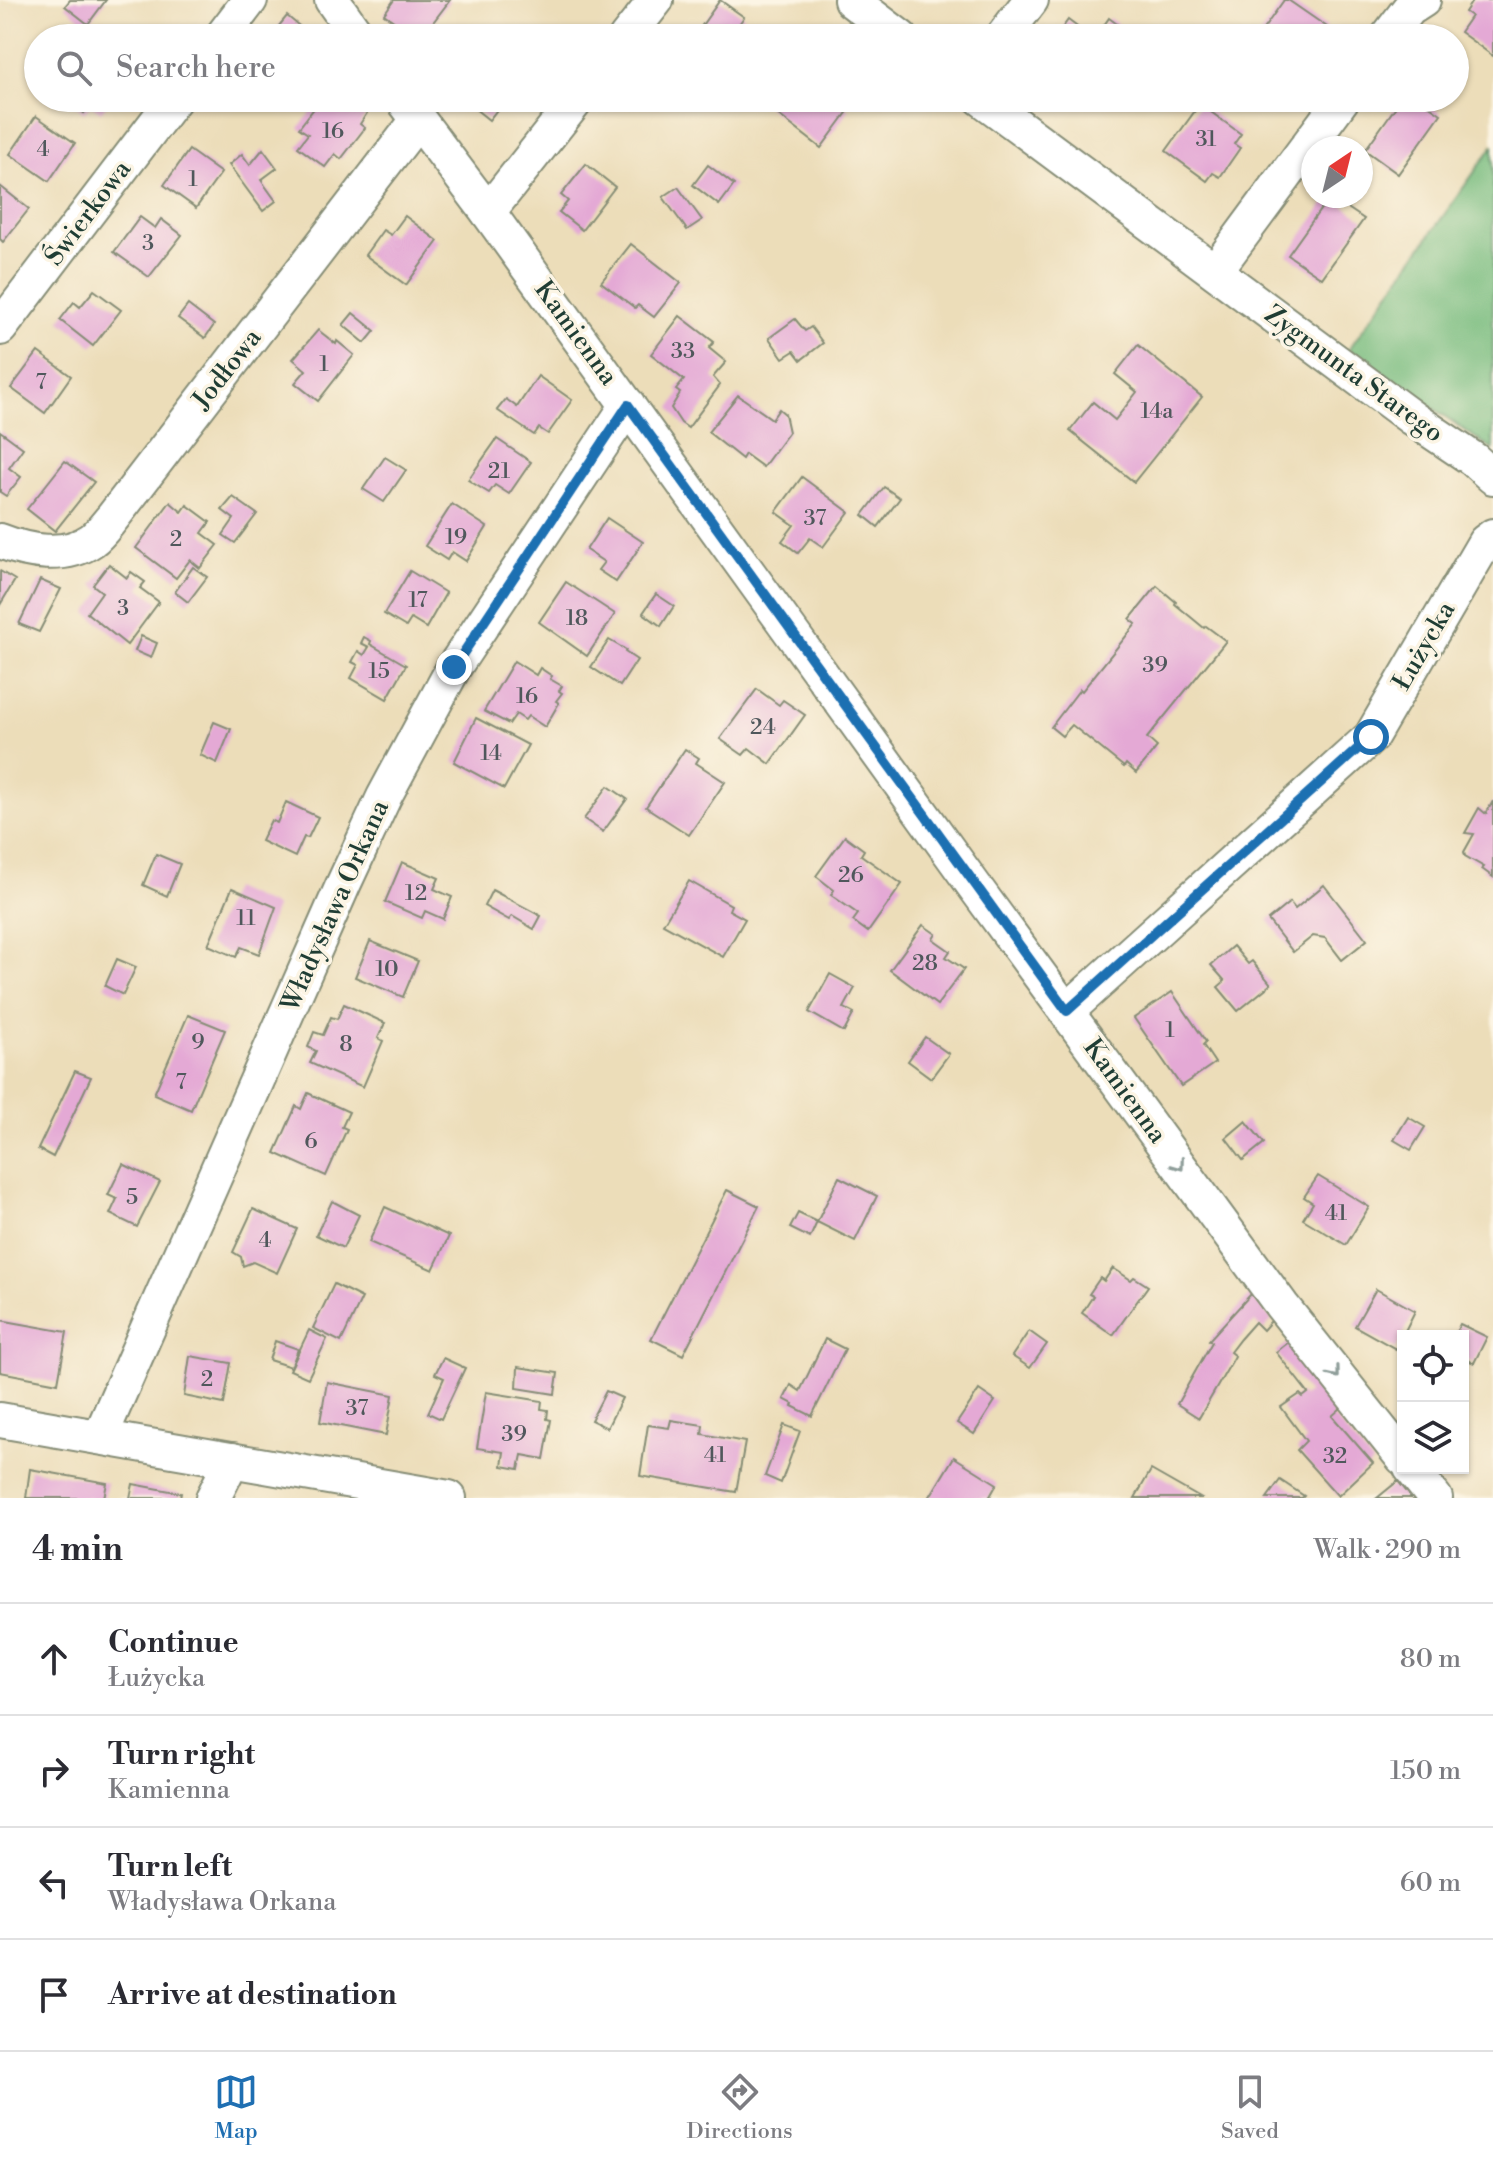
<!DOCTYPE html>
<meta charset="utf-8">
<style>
body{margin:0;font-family:"Libre Bodoni",serif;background:#f2f2f3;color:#2b2b33}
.controls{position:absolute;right:24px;bottom:24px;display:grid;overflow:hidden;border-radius:0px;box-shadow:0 2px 6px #0004}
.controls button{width:72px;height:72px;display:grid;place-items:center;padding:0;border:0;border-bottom:2px solid #e1e1e2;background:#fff;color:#2b2b33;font:40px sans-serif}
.compass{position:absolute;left:1301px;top:136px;width:72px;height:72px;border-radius:50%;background:#fff;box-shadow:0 2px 6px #0004;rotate:35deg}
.stop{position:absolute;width:24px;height:24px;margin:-18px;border:6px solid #1f6fb2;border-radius:50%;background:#fff}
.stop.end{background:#1f6fb2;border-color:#fff;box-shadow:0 2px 8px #0008}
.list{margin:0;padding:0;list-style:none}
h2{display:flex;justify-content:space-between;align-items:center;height:104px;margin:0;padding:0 32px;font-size:34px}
h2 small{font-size:26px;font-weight:400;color:#7c7c81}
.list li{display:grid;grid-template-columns:52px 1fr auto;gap:24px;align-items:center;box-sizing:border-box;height:112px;padding:0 32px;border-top:2px solid #e1e1e2}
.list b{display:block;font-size:30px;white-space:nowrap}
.list p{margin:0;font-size:26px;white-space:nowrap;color:#7c7c81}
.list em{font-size:26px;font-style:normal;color:#7c7c81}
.icon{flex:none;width:44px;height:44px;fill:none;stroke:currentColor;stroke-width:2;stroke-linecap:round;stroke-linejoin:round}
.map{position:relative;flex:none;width:1493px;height:1498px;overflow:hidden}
.search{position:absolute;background:#fff;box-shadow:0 2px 6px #0004;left:24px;right:24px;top:24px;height:88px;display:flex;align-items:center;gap:20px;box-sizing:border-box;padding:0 28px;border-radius:44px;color:#7c7c81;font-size:30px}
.sheet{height:552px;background:#fff}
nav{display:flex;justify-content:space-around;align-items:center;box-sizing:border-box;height:112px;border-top:2px solid #e1e1e2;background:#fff;font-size:22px;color:#7c7c81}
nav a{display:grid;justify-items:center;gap:4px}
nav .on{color:#1f6fb2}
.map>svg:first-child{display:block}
</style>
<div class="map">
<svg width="1493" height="1498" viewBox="0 0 1493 1498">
<rect width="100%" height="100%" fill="#fcf5e5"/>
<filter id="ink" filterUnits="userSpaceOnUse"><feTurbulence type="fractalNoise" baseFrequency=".0125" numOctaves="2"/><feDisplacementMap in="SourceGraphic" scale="16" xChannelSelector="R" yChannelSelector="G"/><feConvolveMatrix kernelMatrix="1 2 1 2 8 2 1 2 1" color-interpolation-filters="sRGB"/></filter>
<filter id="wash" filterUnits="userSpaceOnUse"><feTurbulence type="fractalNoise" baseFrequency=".006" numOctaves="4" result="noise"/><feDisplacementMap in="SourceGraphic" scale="32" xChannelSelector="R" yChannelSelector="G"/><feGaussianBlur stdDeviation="1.8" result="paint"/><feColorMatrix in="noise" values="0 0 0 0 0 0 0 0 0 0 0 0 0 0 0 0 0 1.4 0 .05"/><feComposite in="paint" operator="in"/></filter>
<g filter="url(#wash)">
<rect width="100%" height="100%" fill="#ecddb9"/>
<!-- forest -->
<path fill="#7abd80" stroke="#4c7d5a" stroke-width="2" d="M1493,146V450L1349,349Z"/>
<g id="blocks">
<!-- building -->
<g fill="#e4a9d5">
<path d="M70,0H106L88,24L65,6Z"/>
<path d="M394,0H450L421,38H417L384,14Z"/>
<path d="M720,0L744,17L729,38H693Z"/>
<path d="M1284,0H1288L1327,27L1319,38H1257Z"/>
<path d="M1473,0H1493V56L1460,32L1471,16L1465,12Z"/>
<path d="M287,16L314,38H269Z"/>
<path d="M1109,18L1136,38H1095Z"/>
<path d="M1068,20L1092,38H1055Z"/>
<path d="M67,98H112L101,112L91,105L84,113Z"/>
<path d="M322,98H325L330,102L333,98H348L367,113L360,124L365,128L341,159L335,154L325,167L298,147L308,134L299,128Z"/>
<path d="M456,98H506L489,120L469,104L467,106Z"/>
<path d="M773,98H833L849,110L821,148L767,106Z"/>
<path d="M1402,98H1418L1441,114L1398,174L1365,150Z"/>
<path d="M1200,104L1241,134L1234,144L1240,148L1220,177L1213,173L1207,181L1166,151Z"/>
<path d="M36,116L75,143L49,181L10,154Z"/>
<path d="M263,149L277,168L261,180L276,201L263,211L229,165L242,154L250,165Z"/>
<path d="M189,150L221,173L196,208L164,185Z"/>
<path d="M586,164L615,187L582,230L559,212L568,201L561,195Z"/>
<path d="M708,165L734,185L719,205L693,185Z"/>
<path d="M0,186L29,209L3,242L0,239Z"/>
<path d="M678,187L702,220L687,230L663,197Z"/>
<path d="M1330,196L1364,219L1322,278L1288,255Z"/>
<path d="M405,216L438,241L406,285L365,255L383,230L391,235Z"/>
<path d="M140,217L155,228L161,219L182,235L149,277L114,252Z"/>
<path d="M631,244L681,283L654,317L638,305L635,308L601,282Z"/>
<path d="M94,290L121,310L93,346L60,320L74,302L80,307Z"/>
<path d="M188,305L214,325L205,338L178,318Z"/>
<path d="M353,313L375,331L365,343L343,325Z"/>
<path d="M680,316L714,342L709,348L726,362L713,377L720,385L688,428L681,423L671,408L680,393L676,390L684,380L651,354Z"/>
<path d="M795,319L805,331L811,327L823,343L801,360L794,351L783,358L769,338Z"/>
<path d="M318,330L336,344L337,341L354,355L318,401L295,383L306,370L293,359Z"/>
<path d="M1138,345L1202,397L1134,482L1070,431L1093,402L1115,420L1137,392L1115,374Z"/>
<path d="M38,352L71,376L45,413L11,388Z"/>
<path d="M538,376L572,400L548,434L539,428L534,435L497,410L506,399L517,407Z"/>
<path d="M738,395L772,419L779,409L785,414L789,432L763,467L745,454L742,459L708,432Z"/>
<path d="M0,431L23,448L9,468L21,477L6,496L0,492Z"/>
<path d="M497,439L531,462L509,494L495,485L489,493L468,480Z"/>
<path d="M385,457L406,470L384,502L363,489Z"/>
<path d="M65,461L94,482L55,531L27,509Z"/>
<path d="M802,477L849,512L823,547L810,538L798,553L782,541L794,525L776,512Z"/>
<path d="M884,487L900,498L878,527L863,515Z"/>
<path d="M233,497L257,514L235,543L223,535L234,519L222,510Z"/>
<path d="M170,502L182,512L187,505L210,522L202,533L218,545L200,568L190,560L176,578L136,548Z"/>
<path d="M452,504L487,527L466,561L452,552L447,560L425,546Z"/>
<path d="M607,518L643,542L616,582L598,570L604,562L586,550Z"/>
<path d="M109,564L127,578L131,572L145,582L140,588L159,602L127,645L87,613L102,592L93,585Z"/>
<path d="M193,567L207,577L188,602L175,592Z"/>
<path d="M0,571L15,580L0,605Z"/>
<path d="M410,571L446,593L426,628L411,619L406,627L384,614Z"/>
<path d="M40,580L61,589L39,632L19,624Z"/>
<path d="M566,582L615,614L587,656L539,622Z"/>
<path d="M1157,586L1176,602L1175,604L1204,628L1206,626L1226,641L1147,738L1157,747L1136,773L1126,764L1124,767L1072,725L1062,736L1051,727L1080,689L1082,691L1136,624L1130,619Z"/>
<path d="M656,594L674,606L661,626L643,613Z"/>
<path d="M141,636L157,643L151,658L135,651Z"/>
<path d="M364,637L371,641L370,644L406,665L387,699L351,678L358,665L352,662L358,651L364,655L369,647L361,643Z"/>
<path d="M609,640L626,650L625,652L637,660L620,686L591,667Z"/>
<path d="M514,661L536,675L540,668L552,676L550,679L562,686L559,691L562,693L556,701L559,703L545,727L528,716L525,720L516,714L509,724L484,711Z"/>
<path d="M757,689L779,705L783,700L805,715L770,764L749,748L743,755L720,739Z"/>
<path d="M476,718L528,745L504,789L454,762Z"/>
<path d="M214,722L231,729L217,763L200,755Z"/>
<path d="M685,749L699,758L696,763L725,782L689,835L646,807Z"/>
<path d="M608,786L627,799L603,832L584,819Z"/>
<path d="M1493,801V877L1482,869L1484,867L1465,856L1464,852L1474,834L1465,833L1479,808L1486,814Z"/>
<path d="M286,802L318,817L308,838L304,837L295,857L261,841L271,820L277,823Z"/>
<path d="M845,836L864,850L861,855L902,884L868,932L853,921L858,914L831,895L834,890L816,876Z"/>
<path d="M156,854L180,864L167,896L143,885Z"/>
<path d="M402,862L439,878L434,889L452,897L443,919L425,911L422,918L385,902Z"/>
<path d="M689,881L731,905L729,910L745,919L723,957L663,924Z"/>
<path d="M1324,885L1367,940L1342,960L1325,938L1313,936L1293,952L1268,920L1290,902L1295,909Z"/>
<path d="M232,888L276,907L259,954L241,947L236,957L208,945Z"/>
<path d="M492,890L541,916L534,929L512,916L509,920L484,906Z"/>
<path d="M923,925L936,934L933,939L950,951L946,957L964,969L937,1005L890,970Z"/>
<path d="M370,941L418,961L403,997L355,977Z"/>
<path d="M1233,946L1248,964L1252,961L1271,984L1238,1011L1218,987L1225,981L1211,965Z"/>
<path d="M117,959L136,967L123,995L105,986Z"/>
<path d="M830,974L855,988L844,1008L854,1013L844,1032L809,1012Z"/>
<path d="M1172,992L1206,1042L1203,1045L1215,1063L1181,1086L1134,1018Z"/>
<path d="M344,1004L385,1023L378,1038L383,1041L363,1087L310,1063L316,1051L308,1047L314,1032L323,1035L331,1017L337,1019Z"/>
<path d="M188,1015L225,1030L191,1110L154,1094Z"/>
<path d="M925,1037L949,1054L931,1078L908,1061Z"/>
<path d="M75,1071L91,1077L53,1157L38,1149Z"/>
<path d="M308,1093L349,1112L342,1127L347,1129L326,1176L275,1153L296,1106L301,1109Z"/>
<path d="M1408,1117L1425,1127L1411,1150L1394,1140Z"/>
<path d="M1246,1121L1264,1143L1243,1160L1226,1138Z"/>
<path d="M123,1164L160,1182L137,1227L110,1214L117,1199L108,1195Z"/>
<path d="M1318,1176L1369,1207L1346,1245L1303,1219L1313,1203L1304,1197Z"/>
<path d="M839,1177L877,1196L855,1241L817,1222Z"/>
<path d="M727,1190L759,1206L683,1355L651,1339Z"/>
<path d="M332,1201L359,1215L343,1248L316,1235Z"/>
<path d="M385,1207L449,1236L433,1270L369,1242Z"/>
<path d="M253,1209L297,1229L277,1273L253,1262L243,1266L241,1257L233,1252Z"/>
<path d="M798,1213L817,1222L810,1238L790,1228Z"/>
<path d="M1113,1268L1131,1280L1134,1277L1148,1286L1113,1335L1082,1313L1093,1296L1089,1294L1100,1278L1104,1281Z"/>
<path d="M334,1284L362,1298L341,1342L313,1328Z"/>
<path d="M1376,1289L1415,1311L1396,1349L1355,1326Z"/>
<path d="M1251,1294L1272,1320L1263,1330L1255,1322L1240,1339L1230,1352L1235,1356L1199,1418L1177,1404L1212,1342L1209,1340Z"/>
<path d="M0,1320L67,1332L58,1383L0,1372Z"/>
<path d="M1460,1324L1487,1337L1474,1363L1463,1358V1336H1454Z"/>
<path d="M309,1330L327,1339L308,1378L290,1370Z"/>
<path d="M1029,1331L1047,1344L1030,1368L1012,1356Z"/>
<path d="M825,1339L845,1349L812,1416L792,1406L793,1404L784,1399L791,1385L800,1391Z"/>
<path d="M275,1341L298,1349L291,1367L269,1360Z"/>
<path d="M1289,1342L1341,1408L1332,1416L1373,1463L1338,1496L1297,1450L1306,1441L1281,1407L1300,1394L1303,1397L1308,1393L1276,1352Z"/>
<path d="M190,1356L231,1363L224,1404L184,1396Z"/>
<path d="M443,1358L465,1368L441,1419L428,1413L444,1378L435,1374Z"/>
<path d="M518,1367L558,1373L555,1394L517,1388Z"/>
<path d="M327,1382L393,1395L386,1435L320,1422Z"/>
<path d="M979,1390L995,1401L974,1434L957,1423Z"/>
<path d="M606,1391L622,1398L607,1428L591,1420Z"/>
<path d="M486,1392L542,1401L541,1409L548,1410L547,1419L551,1420L544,1459L522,1455L519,1469L502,1466L504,1452L477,1448Z"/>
<path d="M671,1420L703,1425L702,1434L745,1442L736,1492L640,1476L648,1425L669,1428Z"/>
<path d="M784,1425L800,1431L781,1483L765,1476Z"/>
<path d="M954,1457L997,1484L989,1498H929Z"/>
<path d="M30,1469L107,1483L104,1498H26Z"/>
<path d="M1151,1470L1200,1498H1135Z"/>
<path d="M1280,1480L1304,1496L1302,1498H1267Z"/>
<path d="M1398,1481L1412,1498H1377Z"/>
<path d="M133,1484L181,1493L180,1498H130Z"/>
</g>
</g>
</g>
<g filter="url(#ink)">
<use href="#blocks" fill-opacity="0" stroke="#868d76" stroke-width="2"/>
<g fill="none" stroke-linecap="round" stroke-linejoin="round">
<defs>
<g id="minor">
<path d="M332,0L359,38"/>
<path d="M851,0L901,38"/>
<path d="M221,38L250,0"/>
<path d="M626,38L656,0"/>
<path d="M1002,38L1031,0"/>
<path d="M1387,38L1409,9L1423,0"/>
<path d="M402,98L488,212L972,883L1282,1306L1403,1458"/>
<path d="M981,98L1412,418L1473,459L1493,477"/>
<path d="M488,212L578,98"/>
<path d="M1215,271L1343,98"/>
<path d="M0,328L175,98"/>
<path d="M0,541C28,552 65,559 92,540C100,534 107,524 113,517L418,120"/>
<path d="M1067,1011L1371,737L1485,542L1493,536"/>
<path d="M0,1420L449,1498"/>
<path d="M100,1437L344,883L384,797L454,667L628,405"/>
<path d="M1411,1468L1435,1498"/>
<path d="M213,1498L232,1460"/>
</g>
</defs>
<!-- minor casing -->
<use href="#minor" stroke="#868d76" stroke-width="38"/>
<!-- minor -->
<use href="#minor" stroke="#fff" stroke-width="34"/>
</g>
<!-- one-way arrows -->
<defs><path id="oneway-chevron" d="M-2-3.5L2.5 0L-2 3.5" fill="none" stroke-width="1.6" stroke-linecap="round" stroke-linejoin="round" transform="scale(2)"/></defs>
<g stroke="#8f9e9a">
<use href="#oneway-chevron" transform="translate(1179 1165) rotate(54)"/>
<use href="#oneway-chevron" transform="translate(1335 1373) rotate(51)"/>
</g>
</g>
<g fill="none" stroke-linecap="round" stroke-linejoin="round" filter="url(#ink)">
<!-- route -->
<path stroke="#1f6fb2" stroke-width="10" d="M454,667L628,405L1067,1011L1371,737"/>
</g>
<g text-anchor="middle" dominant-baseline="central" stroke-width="7" stroke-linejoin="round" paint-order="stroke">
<!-- number labels -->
<g font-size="22" fill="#50585c">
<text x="333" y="131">16</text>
<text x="1206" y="139">31</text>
<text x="43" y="149">4</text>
<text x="193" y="179">1</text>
<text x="148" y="243">3</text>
<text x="683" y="351">33</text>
<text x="324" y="364">1</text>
<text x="41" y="382">7</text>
<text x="1157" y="411">14a</text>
<text x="499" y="471">21</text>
<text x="815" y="518">37</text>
<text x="456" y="537">19</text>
<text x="176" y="539">2</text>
<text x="418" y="600">17</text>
<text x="123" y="608">3</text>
<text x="577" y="618">18</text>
<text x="1155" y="665">39</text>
<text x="379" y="671">15</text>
<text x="527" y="696">16</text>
<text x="763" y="727">24</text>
<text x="491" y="753">14</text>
<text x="851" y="875">26</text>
<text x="416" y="893">12</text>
<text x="246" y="918">11</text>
<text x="925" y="963">28</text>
<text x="387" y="969">10</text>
<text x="1170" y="1030">1</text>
<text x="198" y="1042">9</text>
<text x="346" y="1044">8</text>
<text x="181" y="1082">7</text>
<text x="311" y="1141">6</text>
<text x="132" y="1197">5</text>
<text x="1336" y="1213">41</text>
<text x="265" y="1240">4</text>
<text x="207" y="1379">2</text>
<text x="357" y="1408">37</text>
<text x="514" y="1434">39</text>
<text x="715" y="1455">41</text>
<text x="1335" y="1456">32</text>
</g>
<!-- street labels -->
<g font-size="26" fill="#1f3d34" stroke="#fcf5e5">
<text transform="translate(88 213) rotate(-53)">Świerkowa</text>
<text transform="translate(576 333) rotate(54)">Kamienna</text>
<text transform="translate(227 369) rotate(-52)">Jodłowa</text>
<text transform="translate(1354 374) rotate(36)">Zygmunta Starego</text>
<text transform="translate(1424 646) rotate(-60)">Łużycka</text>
<text transform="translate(335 906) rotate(-66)">Władysława Orkana</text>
<text transform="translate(1125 1091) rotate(54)">Kamienna</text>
</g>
</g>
</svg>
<div class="controls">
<button><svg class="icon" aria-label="locate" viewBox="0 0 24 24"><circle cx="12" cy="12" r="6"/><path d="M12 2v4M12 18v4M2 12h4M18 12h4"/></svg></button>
<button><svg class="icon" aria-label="layers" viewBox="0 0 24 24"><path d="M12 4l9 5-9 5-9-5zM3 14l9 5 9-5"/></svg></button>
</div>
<svg class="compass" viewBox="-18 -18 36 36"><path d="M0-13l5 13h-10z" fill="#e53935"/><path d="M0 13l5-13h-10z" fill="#7c7c81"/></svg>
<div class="stop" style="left:1371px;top:737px"></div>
<div class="stop end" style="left:454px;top:667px"></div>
<div class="search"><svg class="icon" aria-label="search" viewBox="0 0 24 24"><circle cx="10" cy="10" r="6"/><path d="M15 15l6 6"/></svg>Search here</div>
</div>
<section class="sheet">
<h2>4 min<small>Walk · 290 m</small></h2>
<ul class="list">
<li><svg class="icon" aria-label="ahead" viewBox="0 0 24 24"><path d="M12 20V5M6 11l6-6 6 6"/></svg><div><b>Continue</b><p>Łużycka</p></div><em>80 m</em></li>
<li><svg class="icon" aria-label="right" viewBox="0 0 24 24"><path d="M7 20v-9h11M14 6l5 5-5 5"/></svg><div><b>Turn right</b><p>Kamienna</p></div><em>150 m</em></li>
<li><svg class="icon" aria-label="left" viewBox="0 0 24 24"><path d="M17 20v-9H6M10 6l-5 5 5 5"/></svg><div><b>Turn left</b><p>Władysława Orkana</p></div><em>60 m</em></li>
<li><svg class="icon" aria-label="arrive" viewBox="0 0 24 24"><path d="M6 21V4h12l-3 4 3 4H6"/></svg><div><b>Arrive at destination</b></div></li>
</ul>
</section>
<nav>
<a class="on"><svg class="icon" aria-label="map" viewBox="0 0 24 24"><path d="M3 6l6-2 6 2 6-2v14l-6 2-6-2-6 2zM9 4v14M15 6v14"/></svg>Map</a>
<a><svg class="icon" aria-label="directions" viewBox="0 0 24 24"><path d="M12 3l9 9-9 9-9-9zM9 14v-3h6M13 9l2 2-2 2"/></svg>Directions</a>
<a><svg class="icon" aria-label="saved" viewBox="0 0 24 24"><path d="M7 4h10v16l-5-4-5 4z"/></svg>Saved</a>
</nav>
